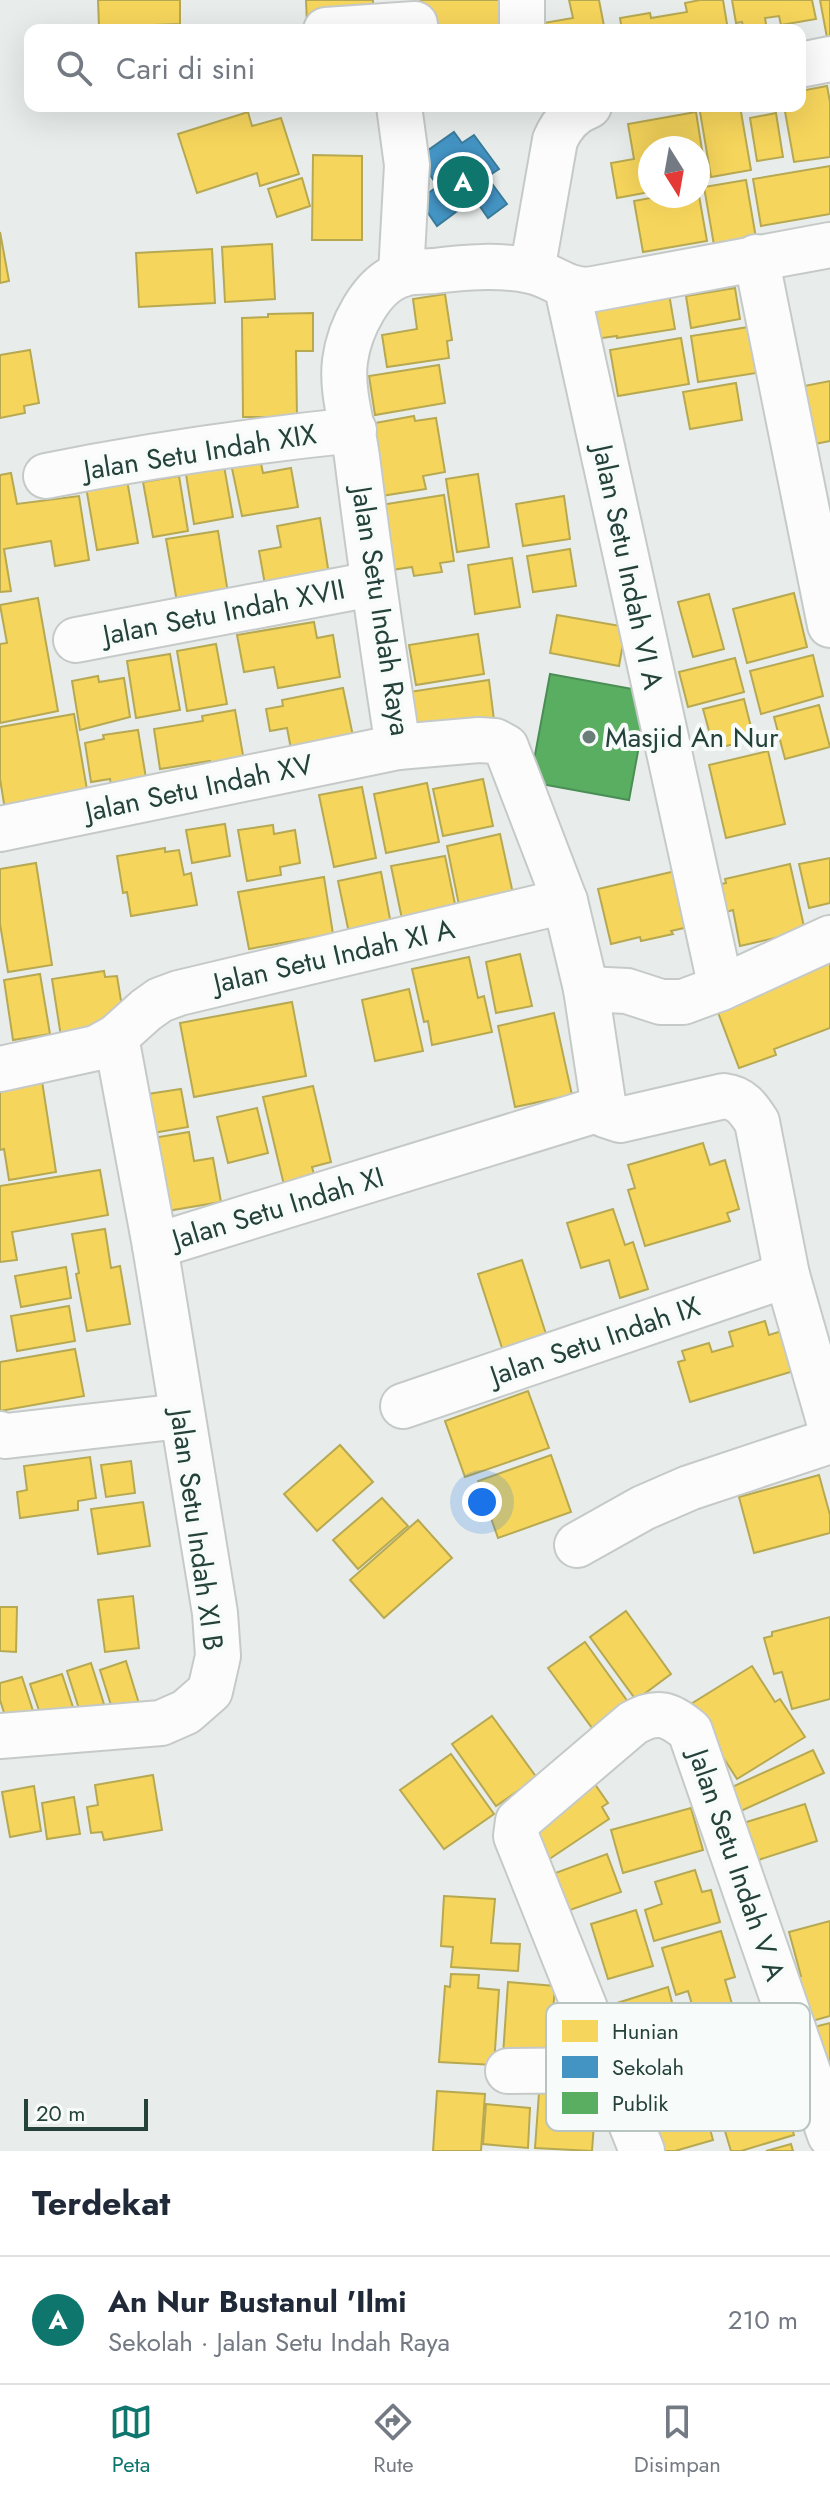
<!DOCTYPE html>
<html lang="id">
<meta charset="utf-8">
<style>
body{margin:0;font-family:Jost,sans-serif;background:#f2f2f3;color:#1f2937}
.compass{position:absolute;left:638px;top:136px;width:72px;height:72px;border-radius:50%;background:#fff;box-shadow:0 8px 32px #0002;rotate:169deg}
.scale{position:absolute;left:24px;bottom:20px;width:124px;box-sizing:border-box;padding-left:8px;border:4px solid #24423a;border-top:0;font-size:22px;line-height:28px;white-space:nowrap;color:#24423a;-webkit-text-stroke:6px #f7fbf9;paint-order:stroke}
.you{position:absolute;left:482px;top:1502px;width:28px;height:28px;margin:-20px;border:6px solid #fff;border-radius:50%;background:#1a73e8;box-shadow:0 0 0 12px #1a73e833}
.badge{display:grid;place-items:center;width:52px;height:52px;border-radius:50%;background:#0f766e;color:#fff;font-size:26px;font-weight:700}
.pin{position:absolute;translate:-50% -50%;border:4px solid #fff;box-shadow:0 2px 8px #0006}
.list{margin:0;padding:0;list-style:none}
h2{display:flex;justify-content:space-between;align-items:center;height:104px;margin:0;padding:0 32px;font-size:34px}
h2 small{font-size:26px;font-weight:400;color:#747a83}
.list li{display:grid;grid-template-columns:52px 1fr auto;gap:24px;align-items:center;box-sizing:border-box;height:128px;padding:0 32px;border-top:2px solid #e0e1e3}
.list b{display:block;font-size:30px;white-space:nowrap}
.list p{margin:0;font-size:26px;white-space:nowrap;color:#747a83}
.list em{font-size:26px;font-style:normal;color:#747a83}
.icon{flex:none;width:44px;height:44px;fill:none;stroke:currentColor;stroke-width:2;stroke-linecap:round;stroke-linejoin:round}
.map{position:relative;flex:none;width:830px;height:2151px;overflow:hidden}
.search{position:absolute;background:#fff;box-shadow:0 8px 32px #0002;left:24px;right:24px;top:24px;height:88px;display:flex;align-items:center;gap:20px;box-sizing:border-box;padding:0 28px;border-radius:16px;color:#747a83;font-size:30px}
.sheet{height:232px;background:#fff}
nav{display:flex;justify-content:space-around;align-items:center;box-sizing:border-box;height:112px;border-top:2px solid #e0e1e3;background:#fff;font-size:22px;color:#747a83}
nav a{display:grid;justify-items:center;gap:4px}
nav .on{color:#0f766e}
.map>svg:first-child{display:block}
</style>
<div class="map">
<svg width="830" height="2151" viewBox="0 0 830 2151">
<rect width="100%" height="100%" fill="#e8edeb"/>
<!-- homes -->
<g fill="#f6d55c" stroke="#b7a952" stroke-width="2">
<path d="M98,0H180V24L99,27Z"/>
<path d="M306,0H373V21L307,24Z"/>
<path d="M420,0H508L510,30H422Z"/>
<path d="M569,0H599L604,26L585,30H533L532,25L573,18Z"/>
<path d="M700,0H723L728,30H622L620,18L650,13L651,18L687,12L685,3Z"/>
<path d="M732,0H812L816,19L781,25L779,16L765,18L767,30H744L742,22L736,23Z"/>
<path d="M820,0H830V42L828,43Z"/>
<path d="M827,86L830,102V157L794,162L784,106H800V91Z"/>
<path d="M699,106H740L751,170L711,177Z"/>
<path d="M248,112L252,126L281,118L299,174L260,186L257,173L197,193L178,134Z"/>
<path d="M696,112L706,175L698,177V148H650V192L617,198L611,163L634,159L628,124Z"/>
<path d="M776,113L783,157L757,161L750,118Z"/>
<path d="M313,155L362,156V240H312Z"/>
<path d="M830,166V214L761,226L753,179Z"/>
<path d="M302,178L310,206L277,217L268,189Z"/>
<path d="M746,180L756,238L714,245L704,187Z"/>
<path d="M698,190L707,241L643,252L634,201L661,196H698Z"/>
<path d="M0,232L9,281L0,283Z"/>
<path d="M272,244L275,299L225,302L222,247Z"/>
<path d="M212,249L215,303L139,307L136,253Z"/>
<path d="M668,288L675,329L617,338V336L588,340L583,312Z"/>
<path d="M735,288L740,319L691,328L686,296Z"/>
<path d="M445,294L452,340L447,341L449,358L387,367L382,335L417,329L413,299Z"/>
<path d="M313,313V351H296L297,417H243L242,318L268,317V314Z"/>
<path d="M755,326L763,372L698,382L691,336Z"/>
<path d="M681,338L689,384L618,396L610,350Z"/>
<path d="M30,350L39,403L24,406L25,413L0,418V355Z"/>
<path d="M439,365L445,403L375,415L369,376Z"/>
<path d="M830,381V441L805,446L794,388Z"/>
<path d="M736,383L742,420L690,429L683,392Z"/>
<path d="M414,416L415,421L436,418L445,472L423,476L426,489L375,497L364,425Z"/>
<path d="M221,449L233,517L194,524L183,456Z"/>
<path d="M259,454L263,473L291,468L298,507L242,516L230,459Z"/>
<path d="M11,473L17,504L79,496L89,560L55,566L51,541L4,549L11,591L0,592V475Z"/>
<path d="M478,474L489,547L457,552L446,479Z"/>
<path d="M179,476L188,531L153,537L143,482Z"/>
<path d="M127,480L138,543L97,550L86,487Z"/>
<path d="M444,495L454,561L440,563L442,572L414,576L412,567L385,571L374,506Z"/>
<path d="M564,496L570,539L523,546L516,504Z"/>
<path d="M320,518L331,587L267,596L259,551L281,547L277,526Z"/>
<path d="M218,531L228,593L177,602L166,539Z"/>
<path d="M570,549L576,586L533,592L527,556Z"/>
<path d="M512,558L520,607L475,614L468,565Z"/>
<path d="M794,593L807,647L747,663L733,609Z"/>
<path d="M709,594L724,649L693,657L678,602Z"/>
<path d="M38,598L58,711L0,723V644L7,643L0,605Z"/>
<path d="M557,615L626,627L619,666L550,653Z"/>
<path d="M314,622L317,638L333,635L340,677L278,688L274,667L244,672L237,635Z"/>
<path d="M478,634L484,674L416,685L409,645Z"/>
<path d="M216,644L227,704L187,711L177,651Z"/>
<path d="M170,654L180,710L136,718L127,661Z"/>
<path d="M813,655L823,696L761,714L750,671Z"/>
<path d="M735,658L744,692L688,707L679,672Z"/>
<path d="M98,676L99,682L124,678L130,717L80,730L72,681Z"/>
<path d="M489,680L494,720L416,733L409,692Z"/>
<path d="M343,688L354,741L292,754L287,728L270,731L266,709L283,706L282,700Z"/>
<path d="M744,699L754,739L714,749L703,709Z"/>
<path d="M819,705L830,747L785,759L774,717Z"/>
<path d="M235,710L246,772L213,778L210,761L160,769L154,729L203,721L202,716Z"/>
<path d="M74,714L90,807L7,822L0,779V727Z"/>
<path d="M138,730L147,784L112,790L110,779L91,782L85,743L104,739L103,735Z"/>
<path d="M768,751L785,824L726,838L709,765Z"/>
<path d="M483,779L493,826L443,836L433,789Z"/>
<path d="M427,783L439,842L386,853L374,794Z"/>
<path d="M362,787L376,858L334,867L319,795Z"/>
<path d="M225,824L230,856L192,863L186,830Z"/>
<path d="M273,825L274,834L295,830L300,863L280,867L281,875L247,881L238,830Z"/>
<path d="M500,834L515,903L461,915L447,846Z"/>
<path d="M165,848V852L179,850L184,875L191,873L197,905L131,916L127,892L123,893L117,856Z"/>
<path d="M445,856L456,909L402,919L391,866Z"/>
<path d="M830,858V903L809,908L799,864Z"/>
<path d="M36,863L52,965L8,972L0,924V869Z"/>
<path d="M790,864L805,931L740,946L733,910L719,914L712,886L726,883L725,879Z"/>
<path d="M680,870L693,926L671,931L673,934L641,941L640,937L611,944L598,889Z"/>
<path d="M381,872L391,924L349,933L338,881Z"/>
<path d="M324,877L333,934L249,949L238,892Z"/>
<path d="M830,952V1028L774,1049L776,1055L739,1068L714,1002Z"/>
<path d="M520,954L532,1006L496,1013L486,962Z"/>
<path d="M469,957L478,998L484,996L492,1032L432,1045L428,1021L424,1022L412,969Z"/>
<path d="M104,971L105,977L117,976L123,1013L62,1043L52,979Z"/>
<path d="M40,974L50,1034L13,1040L4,980Z"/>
<path d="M409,989L423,1051L375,1061L362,1000Z"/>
<path d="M292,1002L306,1076L194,1097L180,1023Z"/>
<path d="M554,1013L572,1095L515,1107L498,1026Z"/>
<path d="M42,1081L56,1172L9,1180L4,1149L0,1150V1088Z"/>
<path d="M313,1086L331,1162L312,1167L315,1178L284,1185L263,1097Z"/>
<path d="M181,1089L188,1127L141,1135L134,1096Z"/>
<path d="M257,1108L268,1153L228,1163L217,1117Z"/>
<path d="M189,1132L194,1161L213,1158L221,1202L167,1211L153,1138Z"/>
<path d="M703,1143L710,1165L725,1160L739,1209L727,1213L730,1221L645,1246L628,1190L635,1188L628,1165Z"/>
<path d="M100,1170L108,1215L12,1232L17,1260L0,1262V1186Z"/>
<path d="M613,1209L625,1245L633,1242L648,1289L620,1298L609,1260L581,1268L567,1223Z"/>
<path d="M105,1229L111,1268L120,1266L130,1324L87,1331L76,1274L79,1273L72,1234Z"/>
<path d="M522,1260L547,1337L503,1351L478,1274Z"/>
<path d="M66,1267L71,1298L21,1307L15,1276Z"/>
<path d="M69,1306L75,1341L17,1351L11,1316Z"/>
<path d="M765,1321L769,1335L785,1330L797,1370L690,1402L678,1362L685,1360L682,1351L709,1343L712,1352L733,1346L729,1332Z"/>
<path d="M75,1349L84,1396L0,1411V1362Z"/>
<path d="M528,1391L549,1448L465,1477L445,1421Z"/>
<path d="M340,1445L373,1482L317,1531L284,1494Z"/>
<path d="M551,1455L571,1512L498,1538L478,1481Z"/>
<path d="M90,1457L96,1498L78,1501V1510L20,1518L17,1492L27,1490L24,1466Z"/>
<path d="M131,1461L135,1493L106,1497L101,1465Z"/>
<path d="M819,1475L830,1515V1533L754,1553L739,1497Z"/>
<path d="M382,1498L408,1526L358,1569L333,1540Z"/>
<path d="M143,1502L150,1546L98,1554L91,1509Z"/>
<path d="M418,1520L452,1558L384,1618L350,1580Z"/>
<path d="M133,1596L139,1648L105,1652L98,1600Z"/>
<path d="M0,1607H17L16,1652L0,1651Z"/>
<path d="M626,1611L671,1674L636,1700L590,1637Z"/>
<path d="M830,1617V1699L792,1709L782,1672L774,1674L764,1638L772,1636V1632Z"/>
<path d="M585,1642L631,1706L595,1732L548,1668Z"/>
<path d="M126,1661L141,1710L115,1718L100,1670Z"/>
<path d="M91,1663L104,1704L80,1712L67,1671Z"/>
<path d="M752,1666L775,1702L780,1699L805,1737L737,1779L714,1743L686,1707Z"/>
<path d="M62,1674L76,1716L44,1725L30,1684Z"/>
<path d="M22,1677L36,1720L9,1728L0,1700V1683Z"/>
<path d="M492,1716L537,1778L496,1806L452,1744Z"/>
<path d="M813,1750L824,1773L730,1816L719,1793Z"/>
<path d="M451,1754L494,1814L444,1849L400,1790Z"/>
<path d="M153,1775L162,1830L104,1840L102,1832L91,1833L87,1807L98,1805L95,1785Z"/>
<path d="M592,1780L608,1803L602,1807L609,1819L548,1860L525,1828Z"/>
<path d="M34,1786L41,1831L10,1837L2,1792Z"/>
<path d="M74,1797L80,1834L47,1839L42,1803Z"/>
<path d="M805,1804L817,1841L749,1863L737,1825Z"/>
<path d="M691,1808L703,1850L623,1873L611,1830Z"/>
<path d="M607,1854L621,1892L553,1916L539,1879Z"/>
<path d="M695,1870L702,1892L711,1890L720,1922L654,1941L645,1910L662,1904L655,1882Z"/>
<path d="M444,1896L495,1899L491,1943L520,1944L518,1971L451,1967L453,1947L441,1946Z"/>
<path d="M636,1910L653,1966L608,1979L591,1924Z"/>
<path d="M830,1921V2016L801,2024L790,1979L801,1976L789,1932Z"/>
<path d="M721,1931L735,1977L725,1980L737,2021L700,2032L688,1991L676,1995L662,1948Z"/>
<path d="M451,1974L479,1975L478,1988L499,1990L494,2065L439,2062L445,1986L450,1987Z"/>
<path d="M508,1982L555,1986L553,2012L574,2013L571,2053L503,2055Z"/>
<path d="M668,1987L678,2025L628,2041L617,2003Z"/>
<path d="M830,2023V2061L812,2066L802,2030Z"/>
<path d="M780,2086L794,2135L741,2151H731L717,2105Z"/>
<path d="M437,2091L485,2094L481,2151H433Z"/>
<path d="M539,2093L596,2097L592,2151L535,2148Z"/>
<path d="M703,2103L713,2140L675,2151H648L639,2122Z"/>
<path d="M486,2104L530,2108L528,2148L483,2144Z"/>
<path d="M791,2144L793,2151H766Z"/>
</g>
<!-- schools -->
<path fill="#4393c3" stroke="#3a7b9a" stroke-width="2" d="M454,132L462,143L474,135L499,169L487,177L507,204L488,218L472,195L470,197L472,200L437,226L419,200L438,186L417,158Z"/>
<!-- public -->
<path fill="#5aae61" stroke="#4a8e55" stroke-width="2" d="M550,674L649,692L629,800L530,782Z"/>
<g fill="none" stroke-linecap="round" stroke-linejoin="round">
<defs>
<g id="minor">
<path d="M326,30L415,24"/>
<path d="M522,30V0"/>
<path d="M800,65L830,59"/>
<path d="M399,106L407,165L401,274"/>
<path d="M830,245L588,290C562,289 554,276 531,271C500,264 465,267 434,271C424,272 413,271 404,274C371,282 349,330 345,361C341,392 353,426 357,457C369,554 383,650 398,747L479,740L495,741L506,747L565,901L586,989L605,1115L620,1120L724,1096C741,1098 748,1108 757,1122L787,1275L830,1425"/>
<path d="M756,257L830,625"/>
<path d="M532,271L555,140C562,124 572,112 589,106"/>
<path d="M567,288L721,988"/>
<path d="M46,476C150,455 248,441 354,430"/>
<path d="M76,640L372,584"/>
<path d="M0,829L398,747"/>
<path d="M586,989L627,991L661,1002H683L721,988L830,938"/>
<path d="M0,1069L96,1048L116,1037L146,1010L160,1000L179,993L565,901"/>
<path d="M155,1246L603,1108"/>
<path d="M403,1406L787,1275"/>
<path d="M0,1434L6,1436L181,1416"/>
<path d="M577,1545L643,1508L689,1488L830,1441"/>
<path d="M0,1736L161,1723L186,1712L210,1691L218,1656L215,1613L155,1246L116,1037"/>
<path d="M508,2071L610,2070"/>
<path d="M642,2151L516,1836L518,1821L633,1723C657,1709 670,1714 690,1731L830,2135"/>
</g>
</defs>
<!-- minor casing -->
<use href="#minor" stroke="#c5cac8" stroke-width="48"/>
<!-- minor -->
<use href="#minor" stroke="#fcfcfc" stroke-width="44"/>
</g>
<!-- markers -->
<circle fill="#697e78" stroke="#f7fbf9" stroke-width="3" cx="589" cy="737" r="8"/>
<g text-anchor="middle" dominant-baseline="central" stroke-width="8" stroke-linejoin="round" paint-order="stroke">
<!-- street labels -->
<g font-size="28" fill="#24423a" stroke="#f7fbf9">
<text transform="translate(200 452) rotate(-9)">Jalan Setu Indah XIX</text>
<text transform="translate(628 567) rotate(78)">Jalan Setu Indah VI A</text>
<text transform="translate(381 611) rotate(81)">Jalan Setu Indah Raya</text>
<text transform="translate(224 612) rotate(-11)">Jalan Setu Indah XVII</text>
<text transform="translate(199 788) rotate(-12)">Jalan Setu Indah XV</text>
<text transform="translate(334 956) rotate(-13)">Jalan Setu Indah XI A</text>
<text transform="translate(278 1208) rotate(-17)">Jalan Setu Indah XI</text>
<text transform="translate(595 1341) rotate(-19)">Jalan Setu Indah IX</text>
<text transform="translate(197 1530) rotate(82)">Jalan Setu Indah XI B</text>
<text transform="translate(737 1865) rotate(71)">Jalan Setu Indah V A</text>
</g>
<!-- poi labels -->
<g font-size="28" fill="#24423a" stroke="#f7fbf9" text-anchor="start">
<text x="605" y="737">Masjid An Nur</text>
</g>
</g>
<!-- legend -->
<rect x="546" y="2003" width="264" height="128" rx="12" fill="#f7fbf9" stroke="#b8c4c0" stroke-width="2"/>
<rect x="562" y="2020" width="36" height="22" fill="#f6d55c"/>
<rect x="562" y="2056" width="36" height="22" fill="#4393c3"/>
<rect x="562" y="2092" width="36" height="22" fill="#5aae61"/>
<g font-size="22" fill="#24423a">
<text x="612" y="2039">Hunian</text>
<text x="612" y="2075">Sekolah</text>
<text x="612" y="2111">Publik</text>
</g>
</svg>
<svg class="compass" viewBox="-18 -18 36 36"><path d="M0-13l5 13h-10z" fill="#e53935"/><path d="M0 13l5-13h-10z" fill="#747a83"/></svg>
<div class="scale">20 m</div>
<div class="you"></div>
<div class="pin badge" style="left:463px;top:182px">A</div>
<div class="search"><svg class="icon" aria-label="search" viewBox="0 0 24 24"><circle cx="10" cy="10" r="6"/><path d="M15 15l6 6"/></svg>Cari di sini</div>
</div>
<section class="sheet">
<h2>Terdekat<small></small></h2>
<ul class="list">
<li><span class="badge">A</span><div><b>An Nur Bustanul 'Ilmi</b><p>Sekolah · Jalan Setu Indah Raya</p></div><em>210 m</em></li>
</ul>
</section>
<nav>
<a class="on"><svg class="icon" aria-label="map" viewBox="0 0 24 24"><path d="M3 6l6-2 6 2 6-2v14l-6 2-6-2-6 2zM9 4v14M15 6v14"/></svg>Peta</a>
<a><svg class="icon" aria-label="directions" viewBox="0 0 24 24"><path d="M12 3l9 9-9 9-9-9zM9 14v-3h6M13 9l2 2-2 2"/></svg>Rute</a>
<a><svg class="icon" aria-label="saved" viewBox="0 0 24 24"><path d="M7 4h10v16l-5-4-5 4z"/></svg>Disimpan</a>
</nav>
